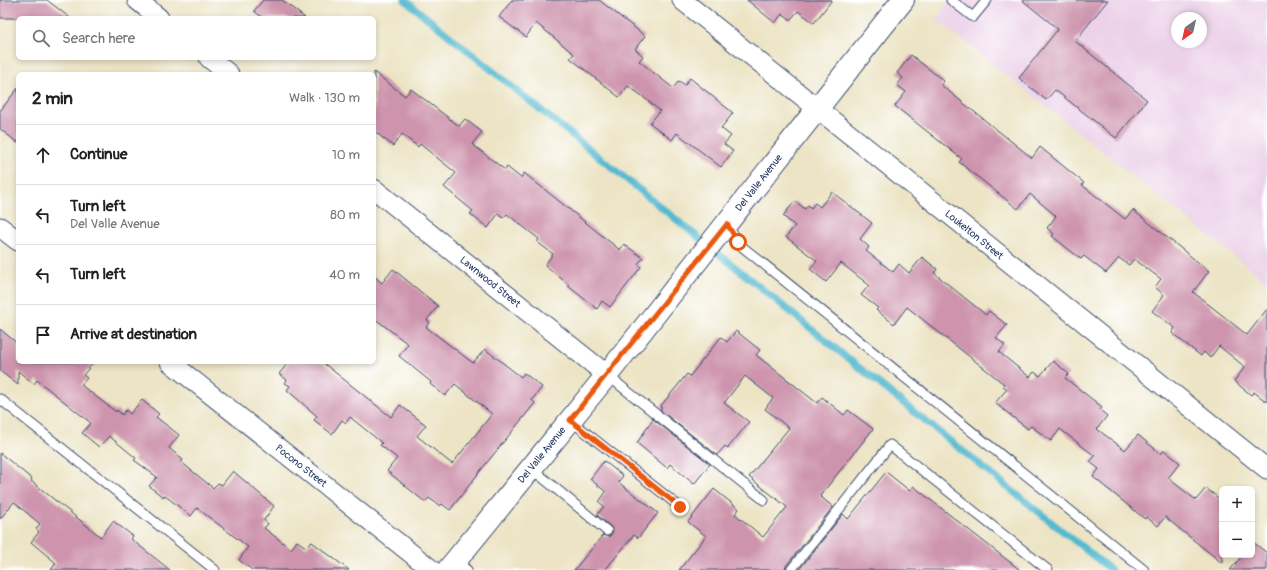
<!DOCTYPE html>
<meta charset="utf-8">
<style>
body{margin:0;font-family:Pangolin,sans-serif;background:#f6f6f6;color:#202124}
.controls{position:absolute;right:12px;bottom:12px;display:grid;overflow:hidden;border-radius:6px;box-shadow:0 2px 6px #0003}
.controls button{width:36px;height:36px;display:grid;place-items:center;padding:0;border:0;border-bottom:1px solid #e0e0e0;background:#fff;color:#202124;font:20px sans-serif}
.compass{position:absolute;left:1171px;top:12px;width:36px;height:36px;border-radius:50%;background:#fff;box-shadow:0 2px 6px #0003;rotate:214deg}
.stop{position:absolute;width:12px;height:12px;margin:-9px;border:3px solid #ea580c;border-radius:50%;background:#fff}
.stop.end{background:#ea580c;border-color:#fff;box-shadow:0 1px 4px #0008}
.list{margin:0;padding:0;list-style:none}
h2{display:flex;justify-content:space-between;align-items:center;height:52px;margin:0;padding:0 16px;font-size:17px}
h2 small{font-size:13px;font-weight:400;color:#757577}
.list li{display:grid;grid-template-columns:26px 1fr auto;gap:12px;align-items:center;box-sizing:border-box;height:60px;padding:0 16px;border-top:1px solid #e0e0e0}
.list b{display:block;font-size:15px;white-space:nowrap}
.list p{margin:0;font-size:13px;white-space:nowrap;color:#757577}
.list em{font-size:13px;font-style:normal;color:#757577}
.icon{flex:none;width:22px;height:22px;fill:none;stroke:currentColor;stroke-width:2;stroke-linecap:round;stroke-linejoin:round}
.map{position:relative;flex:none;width:1267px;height:570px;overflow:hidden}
.search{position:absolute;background:#fff;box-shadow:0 2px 6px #0003;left:16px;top:16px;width:360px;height:44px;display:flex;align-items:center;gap:10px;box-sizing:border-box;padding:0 14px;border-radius:6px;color:#757577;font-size:15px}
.panel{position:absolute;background:#fff;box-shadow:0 2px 6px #0003;left:16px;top:72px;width:360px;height:292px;border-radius:6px}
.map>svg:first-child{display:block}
</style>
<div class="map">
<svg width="1267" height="570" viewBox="0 0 1267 570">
<rect width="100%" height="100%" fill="#fff"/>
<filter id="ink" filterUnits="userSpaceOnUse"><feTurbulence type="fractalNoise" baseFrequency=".025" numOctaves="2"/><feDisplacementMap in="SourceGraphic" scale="8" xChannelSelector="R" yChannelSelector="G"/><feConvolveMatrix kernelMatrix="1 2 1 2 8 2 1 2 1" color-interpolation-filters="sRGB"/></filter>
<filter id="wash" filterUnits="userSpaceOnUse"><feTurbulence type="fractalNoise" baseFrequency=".012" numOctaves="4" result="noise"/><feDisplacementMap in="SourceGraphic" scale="16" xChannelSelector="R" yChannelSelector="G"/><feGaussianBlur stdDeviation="0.9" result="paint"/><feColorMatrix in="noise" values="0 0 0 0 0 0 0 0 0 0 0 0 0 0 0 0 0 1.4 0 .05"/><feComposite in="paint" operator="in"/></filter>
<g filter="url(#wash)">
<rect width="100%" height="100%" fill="#ece4c5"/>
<!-- built -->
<path fill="#ecd1e9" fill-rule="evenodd" d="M950,0H1267V282L936,19ZM1177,18H1201V42H1177Z"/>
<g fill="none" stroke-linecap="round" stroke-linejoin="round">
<!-- stream -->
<path stroke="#52b9d0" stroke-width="7" d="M405,0L913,411L1111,570"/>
</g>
<g id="blocks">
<!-- building -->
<g fill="#ce94ad">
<path d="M0,0H47L70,18H0Z"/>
<path d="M263,0H282L305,18H263L254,11Z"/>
<path d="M512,0H599L645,36L635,49L643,56L639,61L673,88L679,81L685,85L690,78L733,113L721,128L731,136L724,144L733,151L721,167L677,133L672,140L650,123L660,111L641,95L628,86L619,97L570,58L574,54L536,23L526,37L499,17Z"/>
<path d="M747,0H832L814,23L798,11L790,20L782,14L775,23Z"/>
<path d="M1022,0H1108L1075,41L1147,100L1116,138L1055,90L1046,100L1019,78L1058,29Z"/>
<path d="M911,55L944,81L941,85L1032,158L1040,147L1084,183L1082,185L1125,219L1133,210L1209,271L1193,292L1247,335L1267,309V402L1254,392L1251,395L1234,381L1245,367L1219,346L1210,358L1204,352L1201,356L1172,333L1175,328L1152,311L1164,295L1155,287L1161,279L1134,259L1129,265L1119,258L1106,273L1084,256L1081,259L1052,236L1054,234L1047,228L1056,216L1030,194L1018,209L959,162L962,159L895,106L906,92L897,85L903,78L897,73Z"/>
<path d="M374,72L405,96L411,89L459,126L465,119L482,132L472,144L505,170L507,167L521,178L524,173L620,250L624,244L643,258L638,264L641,267L610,307L602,301L597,309L568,286L569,285L545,265L553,254L537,242L539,239L507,214L503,218L498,214L488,228L470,214L473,211L444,187L456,173L420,144L418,147L402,134L393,146L374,131Z"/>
<path d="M18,88V143L0,129V111Z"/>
<path d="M832,192L872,223L860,239L869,247L866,251L893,272L899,264L909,273L922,257L937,269L934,273L986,315L989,311L1007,325L996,338L1005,345L999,352L1027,375L1030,377L1034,372L1040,376L1053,361L1069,374L1065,378L1102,407L1100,410L1107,416L1097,429L1125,450L1138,435L1161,454L1164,450L1180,463L1168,478L1196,500L1206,488L1222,501V563L1165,517L1158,526L1146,517L1145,519L1093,477L1099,469L1090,462L1095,456L1060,429L1051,441L1031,426L1028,429L995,403L1007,389L1003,386L1004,384L907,307L894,324L876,310L878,308L861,295L869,285L841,263L826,282L810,269L817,261L786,237L795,226L783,216L795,201L805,209L808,205L811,208L815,203L820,207Z"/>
<path d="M393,269L438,306L427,320L430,322L426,327L473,363L485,349L521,377L524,373L542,387L532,400L535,403L481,470L450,510L442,504L440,506L429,498L425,502L387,471L397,458L380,445L382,443L350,417L346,423L342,420L332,434L314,420L317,416L287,390L290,386L285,383L287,380L279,374L289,362H322L391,417L400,405L426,425L417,436L452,464L492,414L455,384L445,396L430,384L431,382L399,356L408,344L374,318V276L382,283Z"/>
<path d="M0,329L18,344V362H94L83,375L87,378L81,385L116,412L117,410L122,415L126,410L130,414L142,400L159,414L156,417L179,435L169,448L183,460L181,462L213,488L218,483L222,485L233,471L274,506L264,520L268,524L264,528L291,549L297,541L306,547L312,542L349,570H252L239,560L248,547L197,508L191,516L164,495L163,497L149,486L157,477L134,460L136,458L109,436L99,447L82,433L91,423L37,380L34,384L18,371V385L0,371Z"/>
<path d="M736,331L760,350L756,355L817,403L822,397L844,415L848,410L873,429L820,496L833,507L786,566L785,570H679L706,536L688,522L714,489L739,509L735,514L763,537L787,507L749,477L789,428L765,409L773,398L745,376L724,403L749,422L728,448L725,446L717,455L660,410L662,408L660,407L687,374L690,376L721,337L727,342Z"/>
<path d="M653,419L710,464L694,484L670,464L667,468L637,443Z"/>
<path d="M0,453L32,479L31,481L101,537L113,521L133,536L131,539L170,570H51L56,563L31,542L39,532L36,529L40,524L14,502L0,519Z"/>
<path d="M604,461L623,476L618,482L658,513L638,538L634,535L605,570H574L603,535L609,537L613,532L611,527L597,515L604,506L599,502L606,492L590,479Z"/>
<path d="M886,472L910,491L913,486L1020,570H799L843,514L848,519Z"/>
<path d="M1253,542L1267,553V570H1230L1243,555H1252V544Z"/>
</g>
</g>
</g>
<g filter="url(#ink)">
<use href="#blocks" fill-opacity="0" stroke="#3a4a6d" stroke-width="1"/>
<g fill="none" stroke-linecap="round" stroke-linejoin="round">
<defs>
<g id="service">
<path d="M951,0L973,17L987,0"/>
<path d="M727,224L738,243L745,249L1144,570"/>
<path d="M607,375L764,500"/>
<path d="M0,399L215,570"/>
<path d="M570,420L680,507"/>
<path d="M531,468L607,531"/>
<path d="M455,561L467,570"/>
<path d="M791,570L890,445L1048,570"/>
</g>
<g id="minor">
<path d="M137,0L159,18"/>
<path d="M682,0L1267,469"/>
<path d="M209,58L229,74"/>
<path d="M374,189L607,375"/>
<path d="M0,227L18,241"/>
<path d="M170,362L432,570"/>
</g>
<path id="tertiary" d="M448,570L607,375L903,0"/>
</defs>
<!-- service casing -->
<use href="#service" stroke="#3a4a6d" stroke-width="11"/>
<!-- minor casing -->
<use href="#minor" stroke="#3a4a6d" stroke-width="21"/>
<!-- tertiary casing -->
<use href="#tertiary" stroke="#3a4a6d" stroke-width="24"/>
<!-- service -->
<use href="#service" stroke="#fff" stroke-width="9"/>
<!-- minor -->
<use href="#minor" stroke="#fff" stroke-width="19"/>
<!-- tertiary -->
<use href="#tertiary" stroke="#fff" stroke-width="22"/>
</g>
</g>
<g fill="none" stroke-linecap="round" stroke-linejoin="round" filter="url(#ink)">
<!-- route -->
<path stroke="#ea580c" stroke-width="5" d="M680,507L570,420L727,224L738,242"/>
</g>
<g text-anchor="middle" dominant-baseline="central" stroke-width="3" stroke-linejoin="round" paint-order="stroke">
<!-- street labels -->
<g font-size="10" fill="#1b2f5e" stroke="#fff">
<text transform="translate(759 183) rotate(-52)">Del Valle Avenue</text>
<text transform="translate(974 235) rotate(39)">Loukelton Street</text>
<text transform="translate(490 282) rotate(39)">Lawnwood Street</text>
<text transform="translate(542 455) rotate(-51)">Del Valle Avenue</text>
<text transform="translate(301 466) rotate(38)">Pocono Street</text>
</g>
</g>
</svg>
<div class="controls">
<button>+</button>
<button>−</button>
</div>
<svg class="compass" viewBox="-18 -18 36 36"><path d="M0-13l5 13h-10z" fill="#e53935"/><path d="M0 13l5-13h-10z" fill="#757577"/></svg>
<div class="stop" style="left:738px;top:242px"></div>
<div class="stop end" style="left:680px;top:507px"></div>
<div class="search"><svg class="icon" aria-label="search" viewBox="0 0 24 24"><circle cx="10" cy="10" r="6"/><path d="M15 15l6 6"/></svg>Search here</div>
<section class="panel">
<h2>2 min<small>Walk · 130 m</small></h2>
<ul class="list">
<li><svg class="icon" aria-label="ahead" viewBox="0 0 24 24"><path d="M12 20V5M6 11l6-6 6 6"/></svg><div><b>Continue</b></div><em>10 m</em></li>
<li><svg class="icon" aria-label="left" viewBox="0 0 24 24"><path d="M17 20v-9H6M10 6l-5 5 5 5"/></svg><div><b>Turn left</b><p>Del Valle Avenue</p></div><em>80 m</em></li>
<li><svg class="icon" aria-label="left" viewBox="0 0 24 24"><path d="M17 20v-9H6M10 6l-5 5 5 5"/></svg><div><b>Turn left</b></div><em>40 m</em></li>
<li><svg class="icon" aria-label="arrive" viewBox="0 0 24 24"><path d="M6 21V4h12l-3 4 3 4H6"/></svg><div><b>Arrive at destination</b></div></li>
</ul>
</section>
</div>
